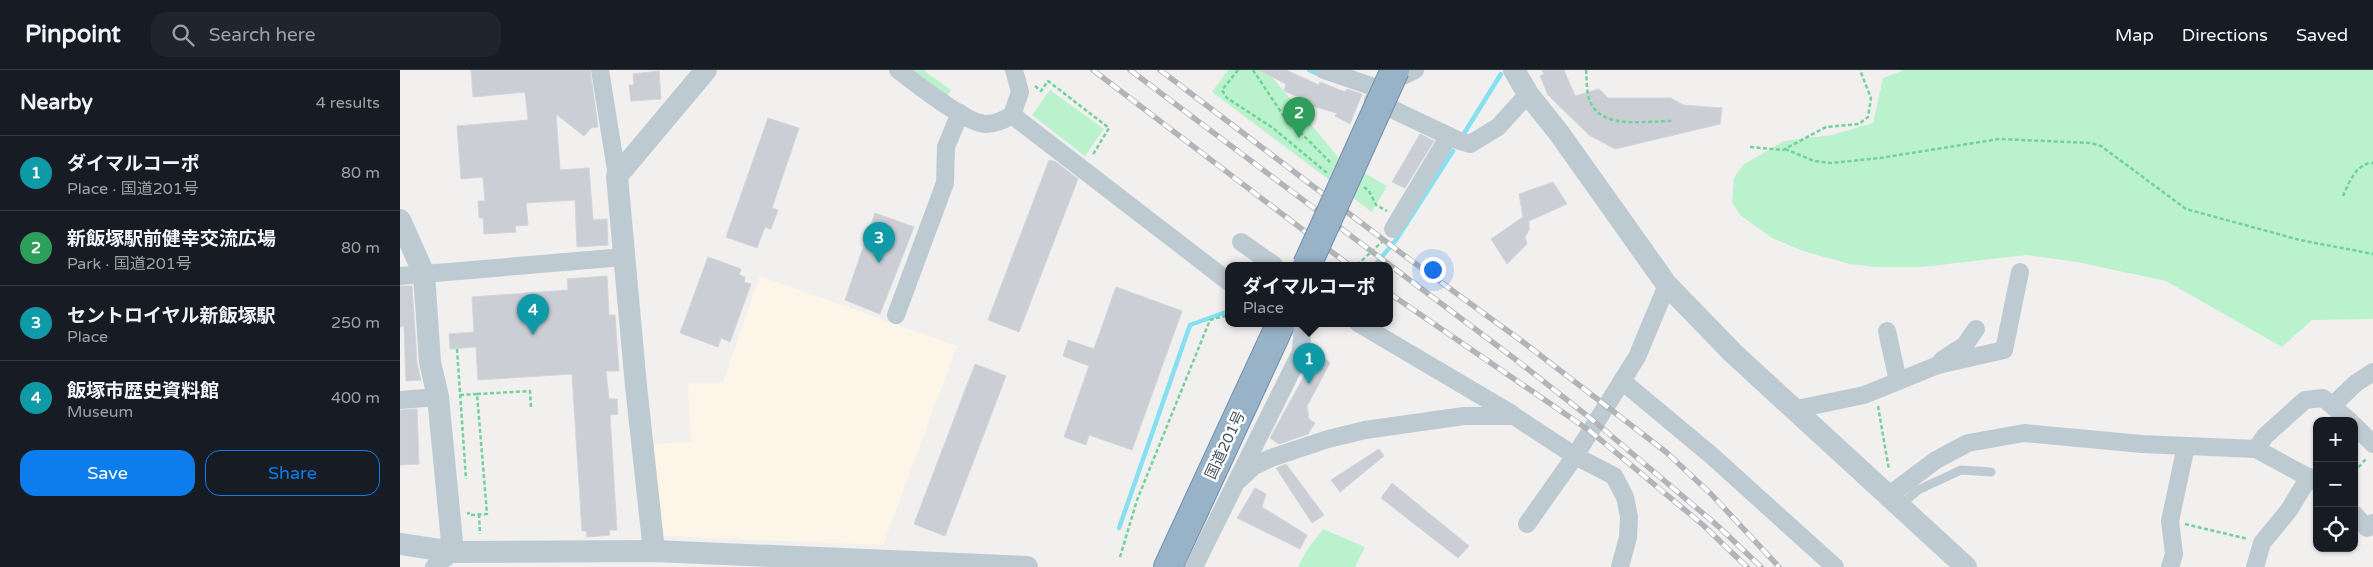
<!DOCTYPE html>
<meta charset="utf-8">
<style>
body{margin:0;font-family:"Varela Round","Noto Sans JP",sans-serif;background:#20242c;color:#f1f3f6}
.controls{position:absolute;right:15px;bottom:15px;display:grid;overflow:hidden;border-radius:10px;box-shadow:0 1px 4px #0004}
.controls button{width:45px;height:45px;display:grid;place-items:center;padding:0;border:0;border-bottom:1px solid #363941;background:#171b24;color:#f1f3f6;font:25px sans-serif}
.you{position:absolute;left:1032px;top:199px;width:18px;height:18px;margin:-12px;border:4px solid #fff;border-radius:50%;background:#1a73e8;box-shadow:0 0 0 8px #1a73e833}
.badge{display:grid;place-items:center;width:32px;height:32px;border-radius:50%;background:#0d7ced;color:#fff;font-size:16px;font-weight:700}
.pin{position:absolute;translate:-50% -41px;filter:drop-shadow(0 1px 2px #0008)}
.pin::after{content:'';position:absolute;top:26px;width:18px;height:15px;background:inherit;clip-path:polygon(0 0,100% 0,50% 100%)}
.popup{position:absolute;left:825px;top:192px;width:168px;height:65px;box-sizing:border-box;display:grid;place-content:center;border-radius:10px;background:#171b24;filter:drop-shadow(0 1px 4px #0005);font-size:16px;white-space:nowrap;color:#9ea1a6}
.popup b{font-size:19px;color:#f1f3f6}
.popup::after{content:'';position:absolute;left:50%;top:100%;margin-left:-10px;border:10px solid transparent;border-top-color:#171b24}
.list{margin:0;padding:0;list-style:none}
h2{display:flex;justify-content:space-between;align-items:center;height:65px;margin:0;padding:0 20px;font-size:21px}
h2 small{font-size:16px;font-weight:400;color:#9ea1a6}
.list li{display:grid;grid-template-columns:32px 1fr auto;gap:15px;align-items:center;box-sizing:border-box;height:75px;padding:0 20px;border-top:1px solid #363941}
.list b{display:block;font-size:19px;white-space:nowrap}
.list p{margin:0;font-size:16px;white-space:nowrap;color:#9ea1a6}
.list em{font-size:16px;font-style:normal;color:#9ea1a6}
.actions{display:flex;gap:10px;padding:15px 20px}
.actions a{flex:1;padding:11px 0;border:1px solid #0d7ced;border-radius:15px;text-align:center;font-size:18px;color:#0d7ced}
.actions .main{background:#0d7ced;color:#fff}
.icon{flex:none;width:28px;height:28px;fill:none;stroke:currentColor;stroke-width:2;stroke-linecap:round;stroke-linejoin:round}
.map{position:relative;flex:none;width:1973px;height:497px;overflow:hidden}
header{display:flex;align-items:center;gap:30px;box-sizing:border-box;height:70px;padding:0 25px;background:#171b24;border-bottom:1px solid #363941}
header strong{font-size:24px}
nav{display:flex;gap:28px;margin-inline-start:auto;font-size:18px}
.search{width:350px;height:45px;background:#20242c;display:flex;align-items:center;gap:12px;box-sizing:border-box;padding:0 18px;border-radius:15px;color:#9ea1a6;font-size:19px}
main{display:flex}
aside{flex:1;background:#171b24}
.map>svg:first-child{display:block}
</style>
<header>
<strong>Pinpoint</strong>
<div class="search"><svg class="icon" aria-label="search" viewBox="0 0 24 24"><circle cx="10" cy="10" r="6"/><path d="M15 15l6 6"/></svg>Search here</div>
<nav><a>Map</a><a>Directions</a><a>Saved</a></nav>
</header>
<main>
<aside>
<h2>Nearby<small>4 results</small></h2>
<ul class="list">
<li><span class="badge" style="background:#0f9aa8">1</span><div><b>ダイマルコーポ</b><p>Place · 国道201号</p></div><em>80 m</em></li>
<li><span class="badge" style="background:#2e9e5b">2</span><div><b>新飯塚駅前健幸交流広場</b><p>Park · 国道201号</p></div><em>80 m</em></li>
<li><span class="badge" style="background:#0f9aa8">3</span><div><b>セントロイヤル新飯塚駅</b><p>Place</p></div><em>250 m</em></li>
<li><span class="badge" style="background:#0f9aa8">4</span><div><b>飯塚市歴史資料館</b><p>Museum</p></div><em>400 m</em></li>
</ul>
<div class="actions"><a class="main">Save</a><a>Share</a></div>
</aside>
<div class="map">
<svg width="1973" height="497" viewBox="0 0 1973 497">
<rect width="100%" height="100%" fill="#f2efef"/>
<!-- commercial -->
<path fill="#fdf5e7" d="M360,206L557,276L483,475L263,466L250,375L291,371L288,313H323Z"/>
<!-- green -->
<g fill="#baf2cd">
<path d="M506,0H523L551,20L546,28Z"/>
<path d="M828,0H866L939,88L987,116L972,142L812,22Z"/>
<path d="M1504,0H1973V249L1912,250L1882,277L1766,211L1677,192L1626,185L1522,197H1475L1450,194L1403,181L1372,168L1340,145L1332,132L1334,108L1343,95L1384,71L1432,65L1473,53L1483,8Z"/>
<path d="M650,20L704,59L685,86L632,45Z"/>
<path d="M923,459L965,477L955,497H898L907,480Z"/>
</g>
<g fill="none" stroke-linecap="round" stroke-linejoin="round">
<!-- stream -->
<g stroke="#85e1f2" stroke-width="4.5">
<path d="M909,0L920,5"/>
<path d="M1063,65L1101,4"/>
<path d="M975,195L996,170L1053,81"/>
<path d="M719,458L790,255L829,241"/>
</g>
</g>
<!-- building -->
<g fill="#cbced4" stroke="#d2d5db">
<path d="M71,0H190L198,57L191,58L184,66L156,44L160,100L189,98L193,150L207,149L208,175L177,177L175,130L126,133L128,155L115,156L116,162L84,164L83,148H79L78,131H85L83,107L61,109L57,56L128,50L125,22L73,27Z"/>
<path d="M859,0H886L919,15L920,12L945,22L947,19L962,24L950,54L935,46L937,43L912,36L913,33L884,21L886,14Z"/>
<path d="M1142,0H1164L1175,26L1199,19L1208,28H1271L1283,35L1322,38L1320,54L1215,79L1189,65L1148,25L1140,6L1144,4Z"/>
<path d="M259,1L261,29L231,31L229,15H234L233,4Z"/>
<path d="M368,48L399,58L372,138L378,140L371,159L365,157L357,178L326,167Z"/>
<path d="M1020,64L1034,71L1005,118L992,112Z"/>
<path d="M649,90L656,92L678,109L619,262L588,250Z"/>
<path d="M1153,112L1167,134L1129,151V160L1125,167L1127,174L1107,194L1091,169L1123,147L1119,124Z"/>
<path d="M475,143L514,157L480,244L445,230Z"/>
<path d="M308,187L341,199L339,205L345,207L344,212L351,214L330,272L321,268L318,277L280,263Z"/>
<path d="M207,206L209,245H215L219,301H206L209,329H217L218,344L210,345L217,460H209L210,465L187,467L186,461H182L172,304L78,310L76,277L50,279L49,264L74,262L72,227L168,220L167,209Z"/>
<path d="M0,216H12L17,293L21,310L6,311L4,256L0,257Z"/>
<path d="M716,217L782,241L732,380L689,365L686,375L664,367L689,296L663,286L668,270L694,279Z"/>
<path d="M918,281L930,293L907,336L909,349L915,353L908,364L879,374L870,368Z"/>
<path d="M575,294L606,306L545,466L514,454Z"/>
<path d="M17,339L19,394L0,395V340Z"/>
<path d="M979,379L984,386L940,422L931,410Z"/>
<path d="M886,394L924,445L912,453L876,398Z"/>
<path d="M992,413L1069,476L1058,488L981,428Z"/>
<path d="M855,418L866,424L862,437L907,465L900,479L837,448Z"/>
</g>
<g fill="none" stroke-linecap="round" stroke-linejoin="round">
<defs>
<path id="trunk" d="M768,497L881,253"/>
</defs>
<!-- trunk casing -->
<use href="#trunk" stroke="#6f90ad" stroke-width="30"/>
<!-- path -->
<g stroke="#70d29c" stroke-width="2.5" stroke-dasharray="4 2.5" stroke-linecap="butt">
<path d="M838,0L822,20L827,28L873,58L927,103"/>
<path d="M853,0L883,45L930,92"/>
<path d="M1186,0C1187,10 1186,22 1190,31C1201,60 1246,51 1271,51"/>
<path d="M635,16L641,21L648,11L709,58L692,86"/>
<path d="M1350,77L1383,80L1426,57L1459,54L1468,47L1471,28L1460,0"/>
<path d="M1385,79L1414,91L1431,93L1480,88L1599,69L1691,73L1701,76L1786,139L1900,170L1973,184"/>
<path d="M964,117L969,121L976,135L987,141"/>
<path d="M1943,126C1949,113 1956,93 1973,93"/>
<path d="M957,195L982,172"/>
<path d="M57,279L66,409"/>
<path d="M77,324L130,321L131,338"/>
<path d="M60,325L77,324L87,444L69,445L68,442"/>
<path d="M1478,336L1489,400"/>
<path d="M1954,402L1966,389"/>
<path d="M79,444L80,464"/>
<path d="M1785,454L1848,469"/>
<path d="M720,487L737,430L810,250L829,245"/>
</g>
<!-- service -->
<path stroke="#becad2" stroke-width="9" d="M1499,436L1518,420L1561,400L1591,402"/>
<!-- minor -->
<g stroke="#becad2" stroke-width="18">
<path d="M200,0L217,106"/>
<path d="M498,0C516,13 566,54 586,54C596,54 603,50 612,45L620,22L614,0"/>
<path d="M924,0L977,18L1015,0"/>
<path d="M973,30L1057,70L1070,74L1098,57L1128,24"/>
<path d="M612,45L829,212"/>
<path d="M993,159L1049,66"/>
<path d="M841,172L874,195"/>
<path d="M0,206L224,187"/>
<path d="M496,245L545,113L546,77L560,43"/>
<path d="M958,253L1112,344"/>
<path d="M1487,261L1498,311"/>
<path d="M1542,290L1565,275L1576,259"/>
<path d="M1222,311L1311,385L1435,497"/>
<path d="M0,330L38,327"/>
<path d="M1933,335L1956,313L1973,302"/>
<path d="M1396,343L1402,338L1464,325L1538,295L1604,280L1620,202"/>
<path d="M1954,355L1973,374"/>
<path d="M1856,379L1865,366L1905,330L1923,328L1950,351"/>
<path d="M838,411L854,396L871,388L928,369L965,360L1064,346H1114L1175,386L1214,406L1225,427L1229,447L1228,467L1220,497"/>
<path d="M1488,426L1536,390L1568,373L1624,363L1742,374L1856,379L1917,412"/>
<path d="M1954,444L1967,458L1973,453"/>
<path d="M1127,454L1175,386L1237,287L1267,215"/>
<path d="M34,497L53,482"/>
<path d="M794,497L901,282L903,253"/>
<path d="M1770,497L1774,484L1770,451L1786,376"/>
<path d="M1855,497L1862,473L1889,440L1909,407"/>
</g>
<!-- tertiary -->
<g stroke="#becad2" stroke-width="22">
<path d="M1114,0L1128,24L1159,63L1267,215L1334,284L1566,497"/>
<path d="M0,150L24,204L30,292L38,327L53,482"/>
<path d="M0,474L53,482L254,481L627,497"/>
<path d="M254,481L236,316L217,106L306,0"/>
</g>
<!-- trunk -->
<use href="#trunk" stroke="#98b2c8" stroke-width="28"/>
<defs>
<g id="rail">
<path d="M693,0L949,195"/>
<path d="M730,0L1115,289L1195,352L1319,457L1361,497"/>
<path d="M760,0L1001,183L1123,272L1266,382L1311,424L1379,497"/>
<path d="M989,223L1190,361L1303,455L1347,497"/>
</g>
</defs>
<!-- rail casing -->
<use href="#rail" stroke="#b1b5ba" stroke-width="5.5"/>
<!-- rail -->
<use href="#rail" stroke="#fff" stroke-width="4" stroke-dasharray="11" stroke-linecap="butt"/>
<defs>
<path id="trunk-bridge" d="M907,195L995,0"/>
</defs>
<!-- trunk-bridge casing -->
<use href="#trunk-bridge" stroke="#6f90ad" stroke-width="30" stroke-linecap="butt"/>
<!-- trunk-bridge -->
<use href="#trunk-bridge" stroke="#98b2c8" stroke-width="28"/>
</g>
<g text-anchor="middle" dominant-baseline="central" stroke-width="5" stroke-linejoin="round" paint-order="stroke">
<!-- street labels -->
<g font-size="15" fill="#46545e" stroke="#fff">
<text transform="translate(825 375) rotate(-65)">国道201号</text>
</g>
</g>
</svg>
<div class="controls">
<button>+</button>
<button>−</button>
<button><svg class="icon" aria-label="locate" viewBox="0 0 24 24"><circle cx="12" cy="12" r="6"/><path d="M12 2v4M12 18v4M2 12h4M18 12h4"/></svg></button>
</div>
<div class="you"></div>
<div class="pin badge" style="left:909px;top:314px;background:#0f9aa8">1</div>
<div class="popup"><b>ダイマルコーポ</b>Place</div>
<div class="pin badge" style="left:899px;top:68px;background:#2e9e5b">2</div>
<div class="pin badge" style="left:479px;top:193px;background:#0f9aa8">3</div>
<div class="pin badge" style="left:133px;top:265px;background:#0f9aa8">4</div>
</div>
</main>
